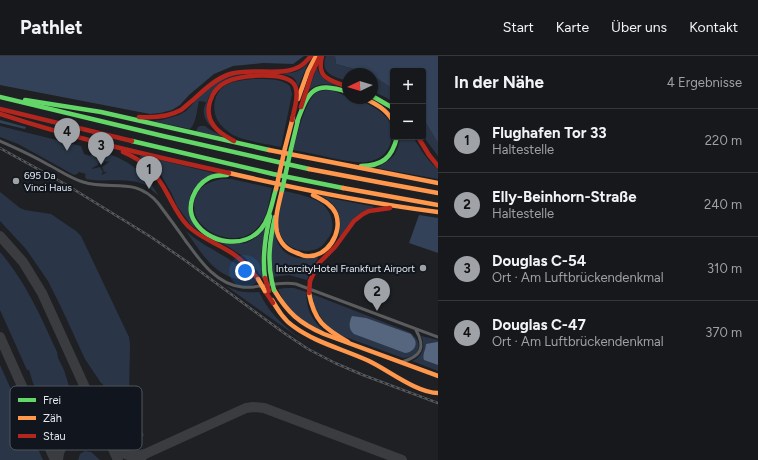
<!DOCTYPE html>
<html lang="de">
<meta charset="utf-8">
<style>
body{margin:0;font-family:Figtree,sans-serif;background:#232528;color:#f1f3f6}
.controls{position:absolute;right:12px;top:12px;display:grid;overflow:hidden;border-radius:4px;box-shadow:0 1px 3px #0004}
.controls button{width:36px;height:36px;display:grid;place-items:center;padding:0;border:0;border-bottom:1px solid #35373a;background:#16181b;color:#f1f3f6;font:20px sans-serif}
.compass{position:absolute;left:342px;top:12px;width:36px;height:36px;border-radius:50%;background:#16181b;box-shadow:0 1px 3px #0004;rotate:266deg}
.you{position:absolute;left:245px;top:215px;width:14px;height:14px;margin:-10px;border:3px solid #fff;border-radius:50%;background:#1a73e8;box-shadow:0 0 0 6px #1a73e833}
.badge{display:grid;place-items:center;width:26px;height:26px;border-radius:50%;background:#9fa3a8;color:#111;font-size:13px;font-weight:700}
.pin{position:absolute;translate:-50% -33px;filter:drop-shadow(0 1px 2px #0008)}
.pin::after{content:'';position:absolute;top:21px;width:14px;height:12px;background:inherit;clip-path:polygon(0 0,100% 0,50% 100%)}
.list{margin:0;padding:0;list-style:none}
h2{display:flex;justify-content:space-between;align-items:center;height:52px;margin:0;padding:0 16px;font-size:17px}
h2 small{font-size:13px;font-weight:400;color:#9ea0a3}
.list li{display:grid;grid-template-columns:26px 1fr auto;gap:12px;align-items:center;box-sizing:border-box;height:64px;padding:0 16px;border-top:1px solid #35373a}
.list b{display:block;font-size:15px;white-space:nowrap}
.list p{margin:0;font-size:13px;white-space:nowrap;color:#9ea0a3}
.list em{font-size:13px;font-style:normal;color:#9ea0a3}
.map{position:relative;flex:none;width:438px;height:404px;overflow:hidden}
header{display:flex;align-items:center;gap:24px;box-sizing:border-box;height:56px;padding:0 20px;background:#16181b;border-bottom:1px solid #35373a}
header strong{font-size:19px}
nav{display:flex;gap:22px;margin-inline-start:auto;font-size:14px}
main{display:flex}
aside{flex:1;background:#16181b}
.map>svg:first-child{display:block}
</style>
<header>
<strong>Pathlet</strong>
<nav><a>Start</a><a>Karte</a><a>Über uns</a><a>Kontakt</a></nav>
</header>
<main>
<div class="map">
<svg width="438" height="404" viewBox="0 0 438 404">
<rect width="100%" height="100%" fill="#1e2024"/>
<!-- green -->
<g fill="#2a3647" fill-rule="evenodd">
<path d="M326,0H335L336,8L370,18H348V25C335,21 319,18 326,0Z"/>
<path d="M308,7L298,31C296,21 292,20 282,18C295,16 299,17 308,7Z"/>
<path d="M317,11C320,24 329,26 340,30C328,28 319,26 309,34Z"/>
<path d="M259,16C240,19 224,18 212,36C209,40 206,46 207,51C208,58 212,65 214,72C209,70 204,63 204,57C203,54 205,49 206,46L199,45C197,53 196,68 190,73L153,65L162,64L179,59L186,55L209,31L217,25L237,17Z"/>
<path d="M372,19L393,33V46L387,42L372,35Z"/>
<path d="M253,23C265,23 281,22 290,30L292,38L281,91C268,88 244,85 233,79C228,76 221,70 218,65C211,53 214,36 226,29C233,25 244,24 253,23Z"/>
<path d="M327,34L334,35L348,41V42C360,42 384,55 389,65C394,74 392,90 385,97C381,102 373,105 366,106C355,107 343,104 332,102C319,99 306,96 293,94C297,80 305,44 317,36C320,35 323,35 327,34Z"/>
<path d="M423,62L438,87V100L423,80Z"/>
<path d="M0,70L81,90L84,98L90,100L95,94C123,101 144,113 158,139C153,136 149,130 143,128C125,121 105,127 86,123L85,120L86,118L79,116L77,118L74,119L40,100L18,88L0,81ZM98,103L101,108V106L102,107H104V105L105,106L110,105L102,111L104,116H107L104,118L101,119L103,116L100,111L92,113V112L96,110L95,109L96,110L98,109V107L99,108Z"/>
<path d="M201,70H205C212,76 216,76 223,81L196,75L198,71Z"/>
<path d="M400,81H413C420,92 427,105 438,113V123L377,112C392,103 398,99 400,81Z"/>
<path d="M140,99L217,118L192,135L190,141L188,150L190,159L198,172L237,188L246,187L252,184L258,180L265,172H266C261,189 260,205 263,222H262L255,212L244,201L227,190L209,181L191,169L177,150L172,138L161,119L140,101Z"/>
<path d="M222,123H231L272,132C269,144 268,158 261,167C247,189 216,185 200,167C191,156 192,138 205,129C210,126 216,124 222,123Z"/>
<path d="M284,135C297,138 311,140 322,148C333,157 337,174 326,185C324,188 321,191 317,193C301,199 283,191 279,174C276,162 282,147 284,135Z"/>
<path d="M0,136L20,152L25,154L51,158L76,175L81,180L129,281L130,289L129,339H125L124,336H122V338C114,342 108,339 103,331V328L101,327L85,303L61,251L48,225L26,193L0,165Z"/>
<path d="M320,139L334,143L376,151C357,155 351,165 341,180H339C343,159 338,149 320,139Z"/>
<path d="M186,175C202,190 222,197 239,210C244,214 248,219 252,224C244,224 237,224 230,221C210,213 198,192 186,175Z"/>
<path d="M273,177H275C278,199 297,206 317,201L318,203L312,210L307,224L289,219L273,221L271,200Z"/>
<path d="M0,196C27,228 40,259 57,296L58,302L64,314L72,340L70,342C78,353 68,369 54,356C51,353 49,352 48,348H46L33,327L29,314H27L0,254Z"/>
<path d="M226,230C239,236 244,237 259,236C262,241 264,246 267,250C277,265 292,276 306,287Z"/>
<path d="M286,232H294L306,236C307,255 311,262 324,276C303,267 287,255 278,233Z"/>
<path d="M312,238L409,276C424,285 421,301 403,302L340,279L329,272L322,263L315,252Z"/>
<path d="M421,280L438,284V315L412,305C423,301 426,290 421,280Z"/>
<path d="M0,309L43,404H0Z"/>
<path d="M138,368L144,379C140,384 133,382 129,380C128,374 132,370 138,368Z"/>
<path d="M85,395L91,396L100,404H78L80,398Z"/>
</g>
<!-- forest -->
<g fill="#334258">
<path d="M0,0H304L293,8L263,7L233,10L214,18L189,39L180,49L172,54L160,57L150,58L0,29Z"/>
<path d="M335,0H438V87L423,62V15H393V33L372,19V18L336,8Z"/>
<path d="M0,64L26,71L25,73L0,67Z"/>
<path d="M419,159L438,162V197L409,187Z"/>
</g>
<!-- water -->
<g fill="#56667f">
<path d="M352,260L366,262L411,278C412,280 414,282 415,284C418,291 411,297 405,297L354,278C348,273 349,266 352,260Z"/>
<path d="M437,286H438V309L424,304C422,299 426,293 426,288Z"/>
</g>
<g fill="none" stroke-linecap="round" stroke-linejoin="round">
<!-- taxiway -->
<g stroke="#3b3c40" stroke-width="10">
<path d="M0,180L23,206L42,237L118,404"/>
<path d="M0,281L55,404"/>
<path d="M42,371C50,380 61,382 73,379"/>
<path d="M78,377C88,370 93,360 91,348"/>
<path d="M58,404C59,383 82,368 101,380C109,384 114,393 123,397C130,401 137,400 144,398"/>
<path d="M137,404L145,398L246,352L253,351L264,352L402,404"/>
</g>
<!-- street -->
<g stroke="#5a5c5e" stroke-width="3">
<path d="M0,85C16,92 32,99 47,108C59,114 70,122 83,126C111,135 135,120 158,147C167,159 176,171 185,184C199,203 215,228 242,231C260,233 278,224 296,228L438,281"/>
<path d="M402,306C421,300 426,292 416,274"/>
</g>
<!-- fast -->
<g stroke="#63d668" stroke-width="4.5">
<path d="M372,40L393,52"/>
<path d="M0,41L163,80L309,113"/>
<path d="M25,44L101,56L269,94"/>
<path d="M297,66C309,34 313,25 348,36"/>
<path d="M132,85L273,118L343,132"/>
<path d="M291,93L298,64"/>
<path d="M361,110C382,110 392,102 397,81"/>
<path d="M227,119C221,119 215,119 209,122C194,130 185,151 195,166C209,188 244,193 261,173C270,162 272,146 276,133"/>
<path d="M265,222C262,201 265,181 270,160"/>
<path d="M272,226C267,204 270,183 275,161"/>
</g>
<!-- slow -->
<g stroke="#ff974d" stroke-width="4.5">
<path d="M364,42C376,48 386,53 393,65"/>
<path d="M298,43L308,15L316,0"/>
<path d="M285,92L293,61"/>
<path d="M269,94L438,127"/>
<path d="M309,113L383,127L438,137"/>
<path d="M229,117C298,133 368,147 438,156"/>
<path d="M343,132L438,149"/>
<path d="M282,134C279,148 274,162 277,176C280,187 287,194 297,197C300,198 303,200 306,200C327,202 343,177 336,158C332,148 322,144 313,139"/>
<path d="M274,234C288,257 299,267 324,278L438,320"/>
<path d="M309,237C314,265 324,272 348,286"/>
<path d="M272,244C278,254 284,264 293,270C316,287 343,293 369,305C388,314 417,337 438,337"/>
</g>
<!-- jam -->
<g stroke="#b3261e" stroke-width="4.5">
<path d="M322,0C316,23 330,24 348,31"/>
<path d="M301,51L312,17L320,0"/>
<path d="M0,53L132,85"/>
<path d="M0,58C75,83 152,100 229,117"/>
<path d="M139,61C153,62 168,61 181,54C185,51 189,47 193,44C204,34 215,23 230,18C253,11 284,22 302,9C306,6 308,3 311,0"/>
<path d="M418,81L429,99L438,110"/>
<path d="M234,85C227,81 219,77 214,70C203,56 210,34 226,26C239,19 284,15 294,28C300,37 294,54 292,64"/>
<path d="M123,96C145,105 157,118 168,139C174,150 179,161 188,170C199,181 214,186 227,194C240,201 249,212 258,223"/>
<path d="M310,225L318,208L335,191L354,165L363,158L369,155L390,152"/>
<path d="M265,235L273,247"/>
</g>
<defs>
<path id="rail" d="M0,92L65,128L151,181L186,205L284,277L308,293L335,307L363,319L438,347"/>
</defs>
<!-- rail casing -->
<use href="#rail" stroke="#58595b" stroke-width="2.5"/>
<!-- rail -->
<use href="#rail" stroke="#11161e" stroke-width="1" stroke-dasharray="3" stroke-linecap="butt"/>
<!-- fast-bridge -->
<g stroke="#63d668" stroke-width="4.5">
<path d="M282,134L291,93"/>
<path d="M272,226L274,234"/>
</g>
<!-- slow-bridge -->
<g stroke="#ff974d" stroke-width="4.5">
<path d="M276,133L285,92"/>
<path d="M258,223L265,235"/>
</g>
<!-- jam-bridge -->
<g stroke="#b3261e" stroke-width="4.5">
<path d="M265,222L269,235"/>
<path d="M309,237L310,225"/>
</g>
</g>
<!-- markers -->
<g fill="#9fa3a8" stroke="#11161e" stroke-width="1.5">
<circle cx="16" cy="125" r="4"/>
<circle cx="423" cy="212" r="4"/>
</g>
<g text-anchor="middle" dominant-baseline="central" stroke-width="4" stroke-linejoin="round" paint-order="stroke">
<!-- poi labels -->
<g font-size="10" fill="#e5e9ef" stroke="#11161e" text-anchor="start">
<text x="24" y="119">695 Da<tspan x="24" dy="12">Vinci Haus</tspan></text>
<text x="415" y="212" text-anchor="end">IntercityHotel Frankfurt Airport</text>
</g>
</g>
<!-- legend -->
<rect x="10" y="330" width="132" height="64" rx="6" fill="#11161e" stroke="#51555d" stroke-width="1"/>
<rect x="18" y="342" width="18" height="4" fill="#63d668"/>
<rect x="18" y="360" width="18" height="4" fill="#ff974d"/>
<rect x="18" y="378" width="18" height="4" fill="#b3261e"/>
<g font-size="11" fill="#e5e9ef">
<text x="43" y="348">Frei</text>
<text x="43" y="366">Zäh</text>
<text x="43" y="384">Stau</text>
</g>
</svg>
<div class="controls">
<button>+</button>
<button>−</button>
</div>
<svg class="compass" viewBox="-18 -18 36 36"><path d="M0-13l5 13h-10z" fill="#e53935"/><path d="M0 13l5-13h-10z" fill="#9ea0a3"/></svg>
<div class="you"></div>
<div class="pin badge" style="left:149px;top:133px">1</div>
<div class="pin badge" style="left:377px;top:255px">2</div>
<div class="pin badge" style="left:101px;top:109px">3</div>
<div class="pin badge" style="left:67px;top:95px">4</div>
</div>
<aside>
<h2>In der Nähe<small>4 Ergebnisse</small></h2>
<ul class="list">
<li><span class="badge">1</span><div><b>Flughafen Tor 33</b><p>Haltestelle</p></div><em>220 m</em></li>
<li><span class="badge">2</span><div><b>Elly-Beinhorn-Straße</b><p>Haltestelle</p></div><em>240 m</em></li>
<li><span class="badge">3</span><div><b>Douglas C-54</b><p>Ort · Am Luftbrückendenkmal</p></div><em>310 m</em></li>
<li><span class="badge">4</span><div><b>Douglas C-47</b><p>Ort · Am Luftbrückendenkmal</p></div><em>370 m</em></li>
</ul>
</aside>
</main>
